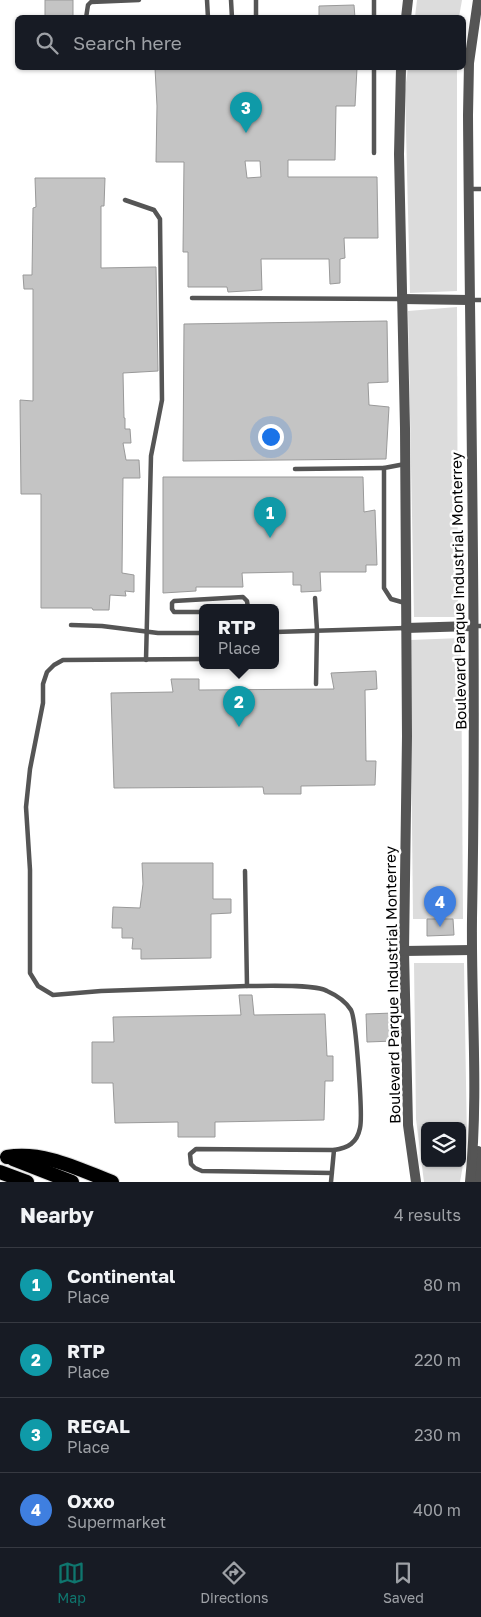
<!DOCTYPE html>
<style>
body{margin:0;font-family:"Golos Text",sans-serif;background:#20242c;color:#f1f3f6}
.controls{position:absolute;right:15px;bottom:15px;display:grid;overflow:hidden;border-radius:8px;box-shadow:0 1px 4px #0004}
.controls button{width:45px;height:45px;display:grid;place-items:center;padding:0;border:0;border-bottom:1px solid #363941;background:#171b24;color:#f1f3f6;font:25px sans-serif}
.you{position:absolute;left:270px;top:436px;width:18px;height:18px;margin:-12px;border:4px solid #fff;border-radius:50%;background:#1a73e8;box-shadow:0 0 0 8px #1a73e833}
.badge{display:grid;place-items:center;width:32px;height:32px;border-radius:50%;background:#0f766e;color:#fff;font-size:16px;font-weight:700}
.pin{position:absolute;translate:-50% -41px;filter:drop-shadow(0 1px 2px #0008)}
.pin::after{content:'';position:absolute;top:26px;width:18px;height:15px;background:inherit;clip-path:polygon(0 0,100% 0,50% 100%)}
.popup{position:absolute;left:199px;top:604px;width:80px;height:65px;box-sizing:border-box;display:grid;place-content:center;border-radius:8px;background:#171b24;filter:drop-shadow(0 1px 4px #0005);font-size:16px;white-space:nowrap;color:#9ea1a6}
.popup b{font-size:19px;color:#f1f3f6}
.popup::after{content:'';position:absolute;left:50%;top:100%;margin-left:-10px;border:10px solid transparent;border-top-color:#171b24}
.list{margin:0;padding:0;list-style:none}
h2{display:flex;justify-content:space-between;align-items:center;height:65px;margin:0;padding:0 20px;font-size:21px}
h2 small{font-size:16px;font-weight:400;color:#9ea1a6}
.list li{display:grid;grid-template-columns:32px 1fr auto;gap:15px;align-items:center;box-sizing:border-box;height:75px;padding:0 20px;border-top:1px solid #363941}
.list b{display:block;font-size:19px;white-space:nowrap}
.list p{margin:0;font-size:16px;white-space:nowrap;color:#9ea1a6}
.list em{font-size:16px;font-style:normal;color:#9ea1a6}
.icon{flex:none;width:28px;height:28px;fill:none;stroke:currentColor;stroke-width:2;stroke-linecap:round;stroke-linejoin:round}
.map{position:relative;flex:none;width:481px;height:1182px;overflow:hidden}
.search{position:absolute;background:#171b24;box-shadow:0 1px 4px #0004;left:15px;right:15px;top:15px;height:55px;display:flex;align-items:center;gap:12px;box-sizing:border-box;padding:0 18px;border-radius:8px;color:#9ea1a6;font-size:19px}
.sheet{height:365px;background:#171b24}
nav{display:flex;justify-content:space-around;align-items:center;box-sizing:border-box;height:70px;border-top:1px solid #363941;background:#171b24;font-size:14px;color:#9ea1a6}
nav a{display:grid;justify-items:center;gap:2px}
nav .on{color:#0f766e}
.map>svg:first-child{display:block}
</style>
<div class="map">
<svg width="481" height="1182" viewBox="0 0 481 1182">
<rect width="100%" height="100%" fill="#fff"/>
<!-- green -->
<g fill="#dcdcdc" fill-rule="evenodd">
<path d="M417,0H462L459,17H415Z"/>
<path d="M408,68H457V291L410,293L405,90Z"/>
<path d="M457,307L458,617H414L408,311Z"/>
<path d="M461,638L463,919H413L410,640Z"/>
<path d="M414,963H464L467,1142L460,1182H424L416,1119ZM425,1126H462V1163H425Z"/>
</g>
<!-- building -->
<g fill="#c4c4c4" stroke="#999" fill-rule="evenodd">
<rect x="45" y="0" width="28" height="18"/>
<path d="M354,5L355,18H319V6Z"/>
<path d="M155,68H357L355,106H336L335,160H288V177H377L378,238H344L345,258L340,259V283L330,284L329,259H261L262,290L228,292L227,287H188V252H183L184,162H156L157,106ZM245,161H260L261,177L247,178Z"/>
<path d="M35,178H105L104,206H101V268L156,267L158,371L123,373L124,418H125V429H130L131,443H123L126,460H139L140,478H123L122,573L134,575V592L125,591L126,596L110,595L109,610H93L92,608H41V494H21L20,400L33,401V289H24L23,275H32L33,208L36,207Z"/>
<path d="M387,321L388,382L368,383L369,405L389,407L386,459L183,461L184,324Z"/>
<path d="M163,477H363L364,512L375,510L377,565H366V572H320L321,591L301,592V585H293V572L242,573L243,587H196V591L163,593Z"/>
<path d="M376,671L377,689L365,690L366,761H376L375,785L301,786V794H264L263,787L114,788L111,693L173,692L171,679H199V690L334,689L331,673Z"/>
<path d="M142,863H213V899H231V913L211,914V958L141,959V949H132L133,938H122V928H112L113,907L140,908L143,884Z"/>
<path d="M427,919H453L454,935L427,936Z"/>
<path d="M239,995H252L254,1015L325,1014L327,1056H333V1081H325L324,1120L215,1122V1137H178V1122L115,1123L113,1083H92V1042H114L113,1017L241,1015Z"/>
<path d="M393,1013L394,1041L367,1042L366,1014Z"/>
</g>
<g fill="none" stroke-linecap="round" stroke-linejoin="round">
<defs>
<g id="trunk">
<path d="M7,1157C44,1151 78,1169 112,1182"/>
<path d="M13,1159L72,1182"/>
<path d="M0,1172L27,1182"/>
</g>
</defs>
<!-- trunk casing -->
<use href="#trunk" stroke="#dbdbdb" stroke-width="16"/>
<!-- service -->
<g stroke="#555" stroke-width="4.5">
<path d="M207,0L208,18"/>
<path d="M231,0L232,18"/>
<path d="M256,0V18"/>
<path d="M86,18L88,5L91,2L139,0"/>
<path d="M374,18V0"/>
<path d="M374,153V68"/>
<path d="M470,189H481"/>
<path d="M125,200L154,210L160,219L162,400L151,456L146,660"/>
<path d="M192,298L402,299"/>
<path d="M470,300H481"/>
<path d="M295,469L384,468"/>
<path d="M315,598L317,630L316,684"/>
<path d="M405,603L391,599L384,588V468L405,464"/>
<path d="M203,612H174L172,609V603L174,601L243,597L247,601L248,608"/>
<path d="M71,625L102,626L158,633H203"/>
<path d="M473,626H481"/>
<path d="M275,632L406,628"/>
<path d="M203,659L63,660L54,665L47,672L43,684V703L30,769L26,807L30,870V973L38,986L53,995L101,991L247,986"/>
<path d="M245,871L247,986C264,986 315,984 327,991C336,995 346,1002 351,1010C356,1019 363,1116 360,1128C357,1143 348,1148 334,1150"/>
<path d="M331,1182L334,1150L196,1149L190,1154L191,1164L195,1168L202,1171L332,1173"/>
</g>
<!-- tertiary -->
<g stroke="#555" stroke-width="10">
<path d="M406,18L408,0"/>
<path d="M401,68L399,154L405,428L407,736L404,951L408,1125L416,1182"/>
<path d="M402,299L469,300"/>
<path d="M406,628L473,626"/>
<path d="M404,951L472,950"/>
<path d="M478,1151L479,1182"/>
<path d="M470,1182C479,1095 471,1007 472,919C477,651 470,383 468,115L469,63L478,0"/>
</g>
<!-- trunk -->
<use href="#trunk" stroke="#000" stroke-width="14"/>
</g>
<g text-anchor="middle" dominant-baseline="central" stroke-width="5" stroke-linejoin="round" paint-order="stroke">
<!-- street labels -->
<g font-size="15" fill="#000" stroke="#fff">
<text transform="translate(458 591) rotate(-91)">Boulevard Parque Industrial Monterrey</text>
<text transform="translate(392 985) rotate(-91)">Boulevard Parque Industrial Monterrey</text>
</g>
</g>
</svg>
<div class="controls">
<button><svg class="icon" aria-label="layers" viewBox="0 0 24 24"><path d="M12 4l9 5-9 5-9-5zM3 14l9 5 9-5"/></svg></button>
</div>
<div class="you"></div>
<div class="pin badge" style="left:270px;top:538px;background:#0f9aa8">1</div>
<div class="pin badge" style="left:239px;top:727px;background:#0f9aa8">2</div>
<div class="popup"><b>RTP</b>Place</div>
<div class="pin badge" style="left:246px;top:133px;background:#0f9aa8">3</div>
<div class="pin badge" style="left:440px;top:927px;background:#3f7fe0">4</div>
<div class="search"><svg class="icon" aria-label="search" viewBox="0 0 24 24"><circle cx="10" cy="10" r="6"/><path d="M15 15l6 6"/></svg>Search here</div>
</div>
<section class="sheet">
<h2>Nearby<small>4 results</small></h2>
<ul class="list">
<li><span class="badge" style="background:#0f9aa8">1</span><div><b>Continental</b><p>Place</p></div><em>80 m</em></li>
<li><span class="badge" style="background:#0f9aa8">2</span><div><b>RTP</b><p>Place</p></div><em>220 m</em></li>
<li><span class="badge" style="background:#0f9aa8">3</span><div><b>REGAL</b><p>Place</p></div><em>230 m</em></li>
<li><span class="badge" style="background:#3f7fe0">4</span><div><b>Oxxo</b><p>Supermarket</p></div><em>400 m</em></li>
</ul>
</section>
<nav>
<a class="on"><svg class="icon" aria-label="map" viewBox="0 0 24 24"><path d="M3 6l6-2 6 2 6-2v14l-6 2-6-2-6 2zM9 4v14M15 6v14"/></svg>Map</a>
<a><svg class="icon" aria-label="directions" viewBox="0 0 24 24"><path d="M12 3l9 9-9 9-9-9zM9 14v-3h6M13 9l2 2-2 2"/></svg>Directions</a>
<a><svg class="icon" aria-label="saved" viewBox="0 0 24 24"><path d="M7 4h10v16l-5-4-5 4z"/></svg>Saved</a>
</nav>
